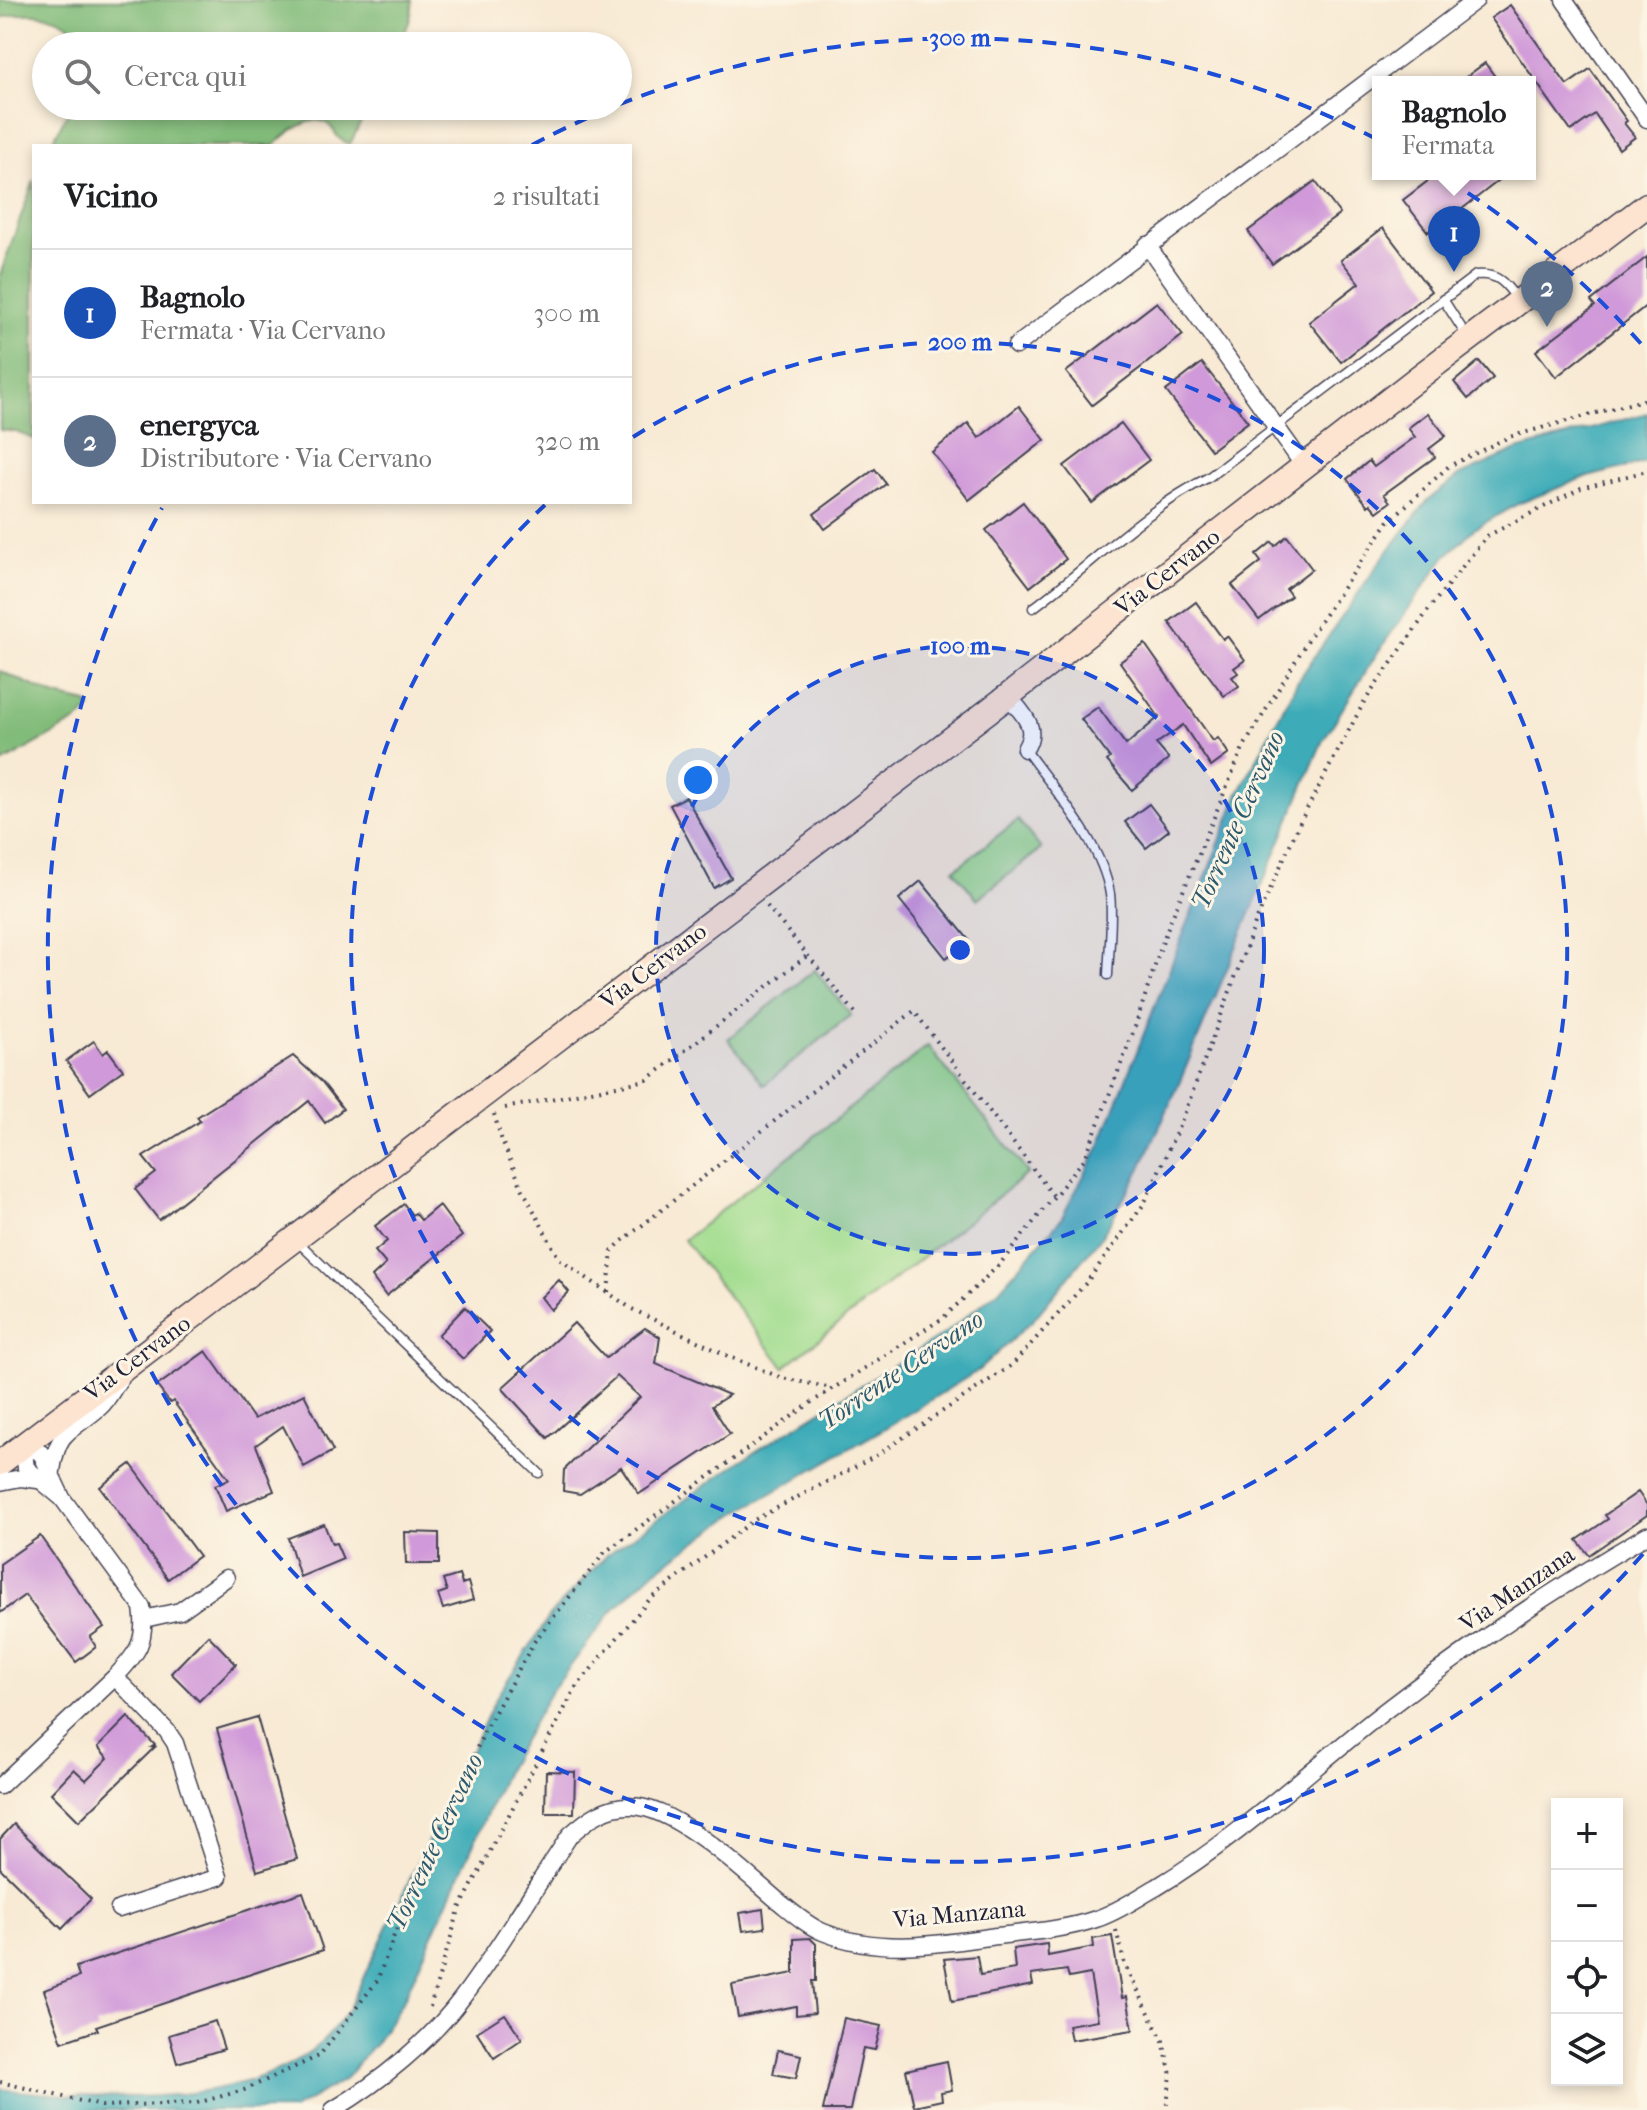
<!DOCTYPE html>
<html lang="it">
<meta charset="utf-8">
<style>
body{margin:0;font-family:"IM FELL French Canon",serif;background:#f6f6f6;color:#202124}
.controls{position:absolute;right:24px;bottom:24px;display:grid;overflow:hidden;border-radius:0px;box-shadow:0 4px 12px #0003}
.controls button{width:72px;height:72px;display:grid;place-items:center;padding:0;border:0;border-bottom:2px solid #e0e0e0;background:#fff;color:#202124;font:40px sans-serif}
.you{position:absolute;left:698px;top:780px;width:28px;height:28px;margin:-20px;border:6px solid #fff;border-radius:50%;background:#1a73e8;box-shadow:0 0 0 12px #1a73e833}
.badge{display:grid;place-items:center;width:52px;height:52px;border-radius:50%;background:#2563eb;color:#fff;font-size:26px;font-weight:700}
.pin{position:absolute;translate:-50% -66px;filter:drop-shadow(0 2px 4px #0008)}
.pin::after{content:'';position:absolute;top:42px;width:28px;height:24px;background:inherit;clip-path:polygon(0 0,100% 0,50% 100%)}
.popup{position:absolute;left:1372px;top:76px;width:164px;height:104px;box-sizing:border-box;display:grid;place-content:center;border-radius:0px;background:#fff;filter:drop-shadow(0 2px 6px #0005);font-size:26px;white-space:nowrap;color:#757577}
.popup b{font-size:30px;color:#202124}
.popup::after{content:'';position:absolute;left:50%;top:100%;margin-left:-16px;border:16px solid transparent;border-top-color:#fff}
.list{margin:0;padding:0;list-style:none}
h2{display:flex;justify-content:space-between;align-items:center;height:104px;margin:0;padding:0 32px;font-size:34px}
h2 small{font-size:26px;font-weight:400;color:#757577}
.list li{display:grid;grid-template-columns:52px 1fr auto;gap:24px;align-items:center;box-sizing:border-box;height:128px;padding:0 32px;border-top:2px solid #e0e0e0}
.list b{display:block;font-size:30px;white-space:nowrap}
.list p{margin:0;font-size:26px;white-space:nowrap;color:#757577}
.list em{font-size:26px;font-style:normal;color:#757577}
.icon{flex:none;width:44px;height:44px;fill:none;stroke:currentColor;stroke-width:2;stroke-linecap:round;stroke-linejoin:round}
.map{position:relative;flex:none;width:1647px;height:2110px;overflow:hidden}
.search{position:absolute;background:#fff;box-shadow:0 4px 12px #0003;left:32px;top:32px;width:600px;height:88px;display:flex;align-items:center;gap:20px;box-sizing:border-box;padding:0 28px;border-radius:44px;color:#757577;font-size:30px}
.panel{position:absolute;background:#fff;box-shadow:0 4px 12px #0003;left:32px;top:144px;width:600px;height:360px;border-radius:0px}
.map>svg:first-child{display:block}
</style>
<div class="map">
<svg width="1647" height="2110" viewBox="0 0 1647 2110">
<rect width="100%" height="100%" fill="#fcf5e5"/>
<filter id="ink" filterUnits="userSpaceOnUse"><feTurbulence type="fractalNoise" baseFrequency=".0125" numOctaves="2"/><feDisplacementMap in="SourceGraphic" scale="16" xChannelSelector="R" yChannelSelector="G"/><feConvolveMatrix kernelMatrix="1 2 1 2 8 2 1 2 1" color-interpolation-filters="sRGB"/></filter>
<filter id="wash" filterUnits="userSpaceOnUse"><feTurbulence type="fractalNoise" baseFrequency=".006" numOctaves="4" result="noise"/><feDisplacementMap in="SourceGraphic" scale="32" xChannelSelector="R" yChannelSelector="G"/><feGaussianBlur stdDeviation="1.8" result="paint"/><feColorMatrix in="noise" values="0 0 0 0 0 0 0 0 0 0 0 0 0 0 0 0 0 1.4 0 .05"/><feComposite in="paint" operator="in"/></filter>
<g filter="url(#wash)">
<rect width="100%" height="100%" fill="#f8ead4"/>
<!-- green -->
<g fill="#a3dd90" stroke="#628066" stroke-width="2">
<path d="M1018,820L1041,849L977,899L954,870Z"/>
<path d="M815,970L851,1015L764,1085L728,1039Z"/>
<path d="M928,1046L1028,1173L784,1367L684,1240Z"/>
</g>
<!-- forest -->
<g fill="#82bc7a" stroke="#526f5a" stroke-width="2">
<path d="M0,0H412C414,17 405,31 398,46H82C73,11 28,10 0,18Z"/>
<path d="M71,106H369L350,144C331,137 338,130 326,123C310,114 284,135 274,146H50Z"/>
<path d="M34,180V439L16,432L0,430V275Z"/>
<path d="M0,671L56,696L87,703L91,708L80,719L0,764Z"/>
</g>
<!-- water -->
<path fill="#3cacb8" stroke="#2f677a" stroke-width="2" d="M1647,413V462L1580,479L1518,504L1474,529L1445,557L1378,652L1322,742L1178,1086L1140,1170L1102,1236L1034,1319L979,1370L882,1430L735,1514L651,1574L613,1610L550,1693L507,1769L404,1999L376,2043L345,2079L293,2110H0V2089C98,2100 242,2110 321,2043C331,2034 339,2021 348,2010L497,1696L552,1613L608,1554L740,1461L947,1332L999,1290L1061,1219L1100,1145L1238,795L1297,682L1381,560L1428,500L1460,475L1517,450Z"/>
<g id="blocks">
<!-- building -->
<g fill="#d099d9">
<path d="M1510,5L1567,85L1590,69L1627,121L1624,123L1635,137L1619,149L1595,114L1571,131L1491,18Z"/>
<path d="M1485,63L1499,82H1459Z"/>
<path d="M1437,174H1507L1439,227L1437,225L1428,232L1403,200Z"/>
<path d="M1315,181L1340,214L1272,264L1248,231Z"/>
<path d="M1383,228L1431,291L1341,362L1309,322L1359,283L1341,260Z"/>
<path d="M1647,257V305L1556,377L1536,351L1595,306L1591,301Z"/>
<path d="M1157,302L1183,335L1092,405L1066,372Z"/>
<path d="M1479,361L1493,378L1468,399L1454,382Z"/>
<path d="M1202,363L1248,422L1211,450L1166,391Z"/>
<path d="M1019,406L1045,440L969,500L932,452L968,423L979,438Z"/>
<path d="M1428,413L1446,436L1429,449L1435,457L1384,494L1390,502L1377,512L1370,504L1368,506L1347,479L1369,461L1374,467L1415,437L1408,428Z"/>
<path d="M1121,423L1149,460L1092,503L1064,466Z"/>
<path d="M875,469L886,484L825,529L814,514Z"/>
<path d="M1023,502L1066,559L1030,587L986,530Z"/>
<path d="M1287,536L1312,569L1286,589L1291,596L1259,620L1232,585L1261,562L1256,555L1272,542L1275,546Z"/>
<path d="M1196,602L1223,639L1227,636L1245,660L1234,668L1238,673L1232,677L1239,686L1224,696L1169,622Z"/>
<path d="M1145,644L1213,741L1218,738L1229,754L1211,767L1183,725L1156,744L1169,759L1132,790L1107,761L1110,758L1081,719L1098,707L1126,745L1159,717L1120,662Z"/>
<path d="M686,797L731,878L714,888L670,805Z"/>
<path d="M1149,804L1169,830L1146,848L1125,822Z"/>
<path d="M921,881L969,940L946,958L899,899Z"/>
<path d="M94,1041L103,1054L108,1050L123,1070L90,1094L66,1061Z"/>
<path d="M293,1056L322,1082L343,1109L325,1123L309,1101L159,1220L135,1189L156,1173L143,1157L200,1121L197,1117Z"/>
<path d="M404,1204L412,1215L415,1213L421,1220L439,1205L462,1236L386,1296L372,1277L386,1264L375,1251L387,1241L375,1226Z"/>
<path d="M559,1280L569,1292L551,1310L541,1297Z"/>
<path d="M465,1307L490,1331L463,1359L438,1335Z"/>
<path d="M574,1323L606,1358L645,1328L660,1337L656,1364L729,1395L712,1406L730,1434L639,1494L621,1467L580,1494L563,1491L564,1470L640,1397L617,1376L548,1438L502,1388Z"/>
<path d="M206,1351L254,1419L304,1394L333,1451L304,1467L283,1426L256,1445L274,1491L226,1511L215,1485L229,1479L173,1401L170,1403L157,1386Z"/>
<path d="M131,1464L199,1556L168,1579L100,1487Z"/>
<path d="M1638,1492L1647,1505V1515L1589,1555L1577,1540L1608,1519L1605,1515Z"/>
<path d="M324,1524L332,1544L336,1543L343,1559L300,1577L288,1538Z"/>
<path d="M405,1532L439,1533V1564H406Z"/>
<path d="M40,1536L104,1627L90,1637L96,1647L76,1662L25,1595L0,1613V1564Z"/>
<path d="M459,1575L462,1584L468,1582L473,1600L443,1609L438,1594L447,1591L443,1580Z"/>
<path d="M208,1635L236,1664L199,1701L171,1673Z"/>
<path d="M128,1717L155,1745L152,1747H155L79,1821L51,1793L74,1769L86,1780L108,1758L98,1747Z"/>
<path d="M257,1717L297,1859L257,1871L217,1729Z"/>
<path d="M546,1771L575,1772L574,1813H545Z"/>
<path d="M14,1824L91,1899L62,1929L0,1868V1839Z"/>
<path d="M303,1892L323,1950L96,2026L98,2030L62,2042L44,1990L79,1977L76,1967Z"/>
<path d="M763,1909L765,1928L743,1931L740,1913Z"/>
<path d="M1112,1936L1122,1998L1127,1997L1133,2030L1071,2040L1068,2025L1098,2020L1090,1974L1069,1978L1067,1970L1031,1975L1033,1985L952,2001L944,1959L977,1956L980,1975L1015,1969L1013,1949L1047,1944L1048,1956L1094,1947L1093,1939Z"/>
<path d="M810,1938L816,1944V1981H812L815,2013L796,2015V2006L738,2017L732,1985L794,1973V1939Z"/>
<path d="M505,2014L522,2039L494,2058L477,2032Z"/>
<path d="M844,2018L881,2026L875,2050L863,2048L850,2110H823Z"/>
<path d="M215,2021L224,2049L177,2063L169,2035Z"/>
<path d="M778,2050L801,2055L796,2078L773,2074Z"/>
<path d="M947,2061L952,2090L941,2092L942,2100L914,2106L906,2070Z"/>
</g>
</g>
</g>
<g filter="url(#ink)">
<use href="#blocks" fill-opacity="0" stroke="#424052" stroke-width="2"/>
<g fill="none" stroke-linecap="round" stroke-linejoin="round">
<defs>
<g id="lane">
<path d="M1443,299L1466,335"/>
<path d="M1033,608C1092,564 1143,511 1209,477L1476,275C1498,273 1505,283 1517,299"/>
<path d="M1025,749C1054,790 1102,843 1110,894C1113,920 1109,949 1108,975"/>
<path d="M297,1241L539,1473"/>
</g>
<g id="street">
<path d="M1564,0L1647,119"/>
<path d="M1147,245L1304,466"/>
<path d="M1016,346L1476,0"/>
<path d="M1008,696C1023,714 1039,727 1025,749"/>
<path d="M52,1471C58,1427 71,1433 100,1407C108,1400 113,1388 119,1380"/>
<path d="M0,1482L21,1478L38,1480"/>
<path d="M144,1619L180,1611L226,1578"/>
<path d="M115,1677L167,1731L175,1743L219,1877L119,1909"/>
<path d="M0,1786L115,1677C138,1653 147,1641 142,1607L62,1498L41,1453L23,1445L26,1468L62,1498"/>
<path d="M333,2110C380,2082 429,2042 462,1998C501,1946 534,1889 570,1835C588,1819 606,1805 631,1806C675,1806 744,1872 777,1900C791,1911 806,1925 823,1932C880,1955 939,1944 997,1936C1030,1932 1064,1930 1096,1919C1118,1912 1137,1898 1157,1887C1240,1837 1310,1769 1386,1710C1469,1646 1557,1587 1647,1535"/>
</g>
<path id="secondary" d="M0,1463L1008,696L1419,377L1647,205"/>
</defs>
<!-- lane casing -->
<use href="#lane" stroke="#424052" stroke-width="11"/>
<!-- street casing -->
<use href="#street" stroke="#424052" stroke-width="19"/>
<!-- secondary casing -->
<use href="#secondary" stroke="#424052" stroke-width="27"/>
<!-- path -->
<g stroke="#424052" stroke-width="4" stroke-dasharray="2 6" stroke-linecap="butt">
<path d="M767,906L857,1015"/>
<path d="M505,1108L647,1080L808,955"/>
<path d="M494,1114L502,1141L522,1188L559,1259L632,1309L730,1357L782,1378L832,1388"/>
<path d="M608,1292L612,1251L621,1242L914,1011L1055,1198"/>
<path d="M1116,1930L1125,1965L1163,2041L1171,2075L1166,2110"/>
<path d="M430,2007L459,1910L576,1687L650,1599L754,1520L874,1457L1012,1365L1086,1283L1144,1204L1184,1115L1256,921L1300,822L1364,702L1432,605L1487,536L1581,488L1647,471"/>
<path d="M0,2082L102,2106L197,2103L244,2090L319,2056L377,1981L404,1909L485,1730L534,1642L605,1552L812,1402L943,1318L999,1265L1085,1158L1134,1030L1166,932L1243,748L1311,635L1388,522L1449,466L1509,437L1647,399"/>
</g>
<!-- lane -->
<use href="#lane" stroke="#fff" stroke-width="8"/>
<!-- street -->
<use href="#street" stroke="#fff" stroke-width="16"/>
<!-- secondary -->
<use href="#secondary" stroke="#fde4d0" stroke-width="24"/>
</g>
</g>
<!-- distance rings -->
<circle cx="960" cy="950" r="304" fill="#1d4ed8" fill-opacity=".12"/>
<g fill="none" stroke="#1d4ed8" stroke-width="4" stroke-dasharray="14 10">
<circle cx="960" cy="950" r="304"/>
<path d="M633 437A608 608 0 1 1 545 505"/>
<path d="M1643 1554A912 912 0 0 1 162 508M532 145A912 912 0 0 1 1643 346"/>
</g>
<g text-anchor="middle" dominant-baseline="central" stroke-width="6" stroke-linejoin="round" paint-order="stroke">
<!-- street labels -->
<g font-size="24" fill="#22223b" stroke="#fcf5e5">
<text transform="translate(1167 572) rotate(-38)">Via Cervano</text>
<text transform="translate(653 966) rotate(-37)">Via Cervano</text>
<text transform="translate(137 1358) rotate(-37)">Via Cervano</text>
<text transform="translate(1517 1589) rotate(-34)">Via Manzana</text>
<text transform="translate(959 1914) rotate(-5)">Via Manzana</text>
</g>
<!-- water labels -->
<g font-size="26" font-style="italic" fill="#2c596d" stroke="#fcf5e5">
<text transform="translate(1238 820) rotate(-66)">Torrente Cervano</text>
<text transform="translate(901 1370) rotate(-34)">Torrente Cervano</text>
<text transform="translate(435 1842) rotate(-65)">Torrente Cervano</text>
</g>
</g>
<circle cx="960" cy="950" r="12" fill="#1d4ed8" stroke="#fcf5e5" stroke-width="4"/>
<g font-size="24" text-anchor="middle" font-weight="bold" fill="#1d4ed8" stroke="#fcf5e5" stroke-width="6" stroke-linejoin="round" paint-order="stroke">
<text x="960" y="46">300 m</text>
<text x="960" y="350">200 m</text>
<text x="960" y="654">100 m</text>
</g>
</svg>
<div class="controls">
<button>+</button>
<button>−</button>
<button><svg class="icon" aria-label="locate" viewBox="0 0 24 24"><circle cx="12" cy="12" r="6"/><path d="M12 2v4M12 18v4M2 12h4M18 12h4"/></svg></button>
<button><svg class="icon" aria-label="layers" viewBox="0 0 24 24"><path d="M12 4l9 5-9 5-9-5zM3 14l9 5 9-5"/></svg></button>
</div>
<div class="you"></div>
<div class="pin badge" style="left:1454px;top:272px;background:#1a4fb4">1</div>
<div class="popup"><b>Bagnolo</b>Fermata</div>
<div class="pin badge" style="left:1547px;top:327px;background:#5c6f8a">2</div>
<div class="search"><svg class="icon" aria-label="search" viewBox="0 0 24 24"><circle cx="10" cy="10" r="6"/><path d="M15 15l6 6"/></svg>Cerca qui</div>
<section class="panel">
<h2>Vicino<small>2 risultati</small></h2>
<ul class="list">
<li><span class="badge" style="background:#1a4fb4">1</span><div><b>Bagnolo</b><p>Fermata · Via Cervano</p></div><em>300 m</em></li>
<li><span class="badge" style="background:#5c6f8a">2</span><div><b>energyca</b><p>Distributore · Via Cervano</p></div><em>320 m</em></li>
</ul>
</section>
</div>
